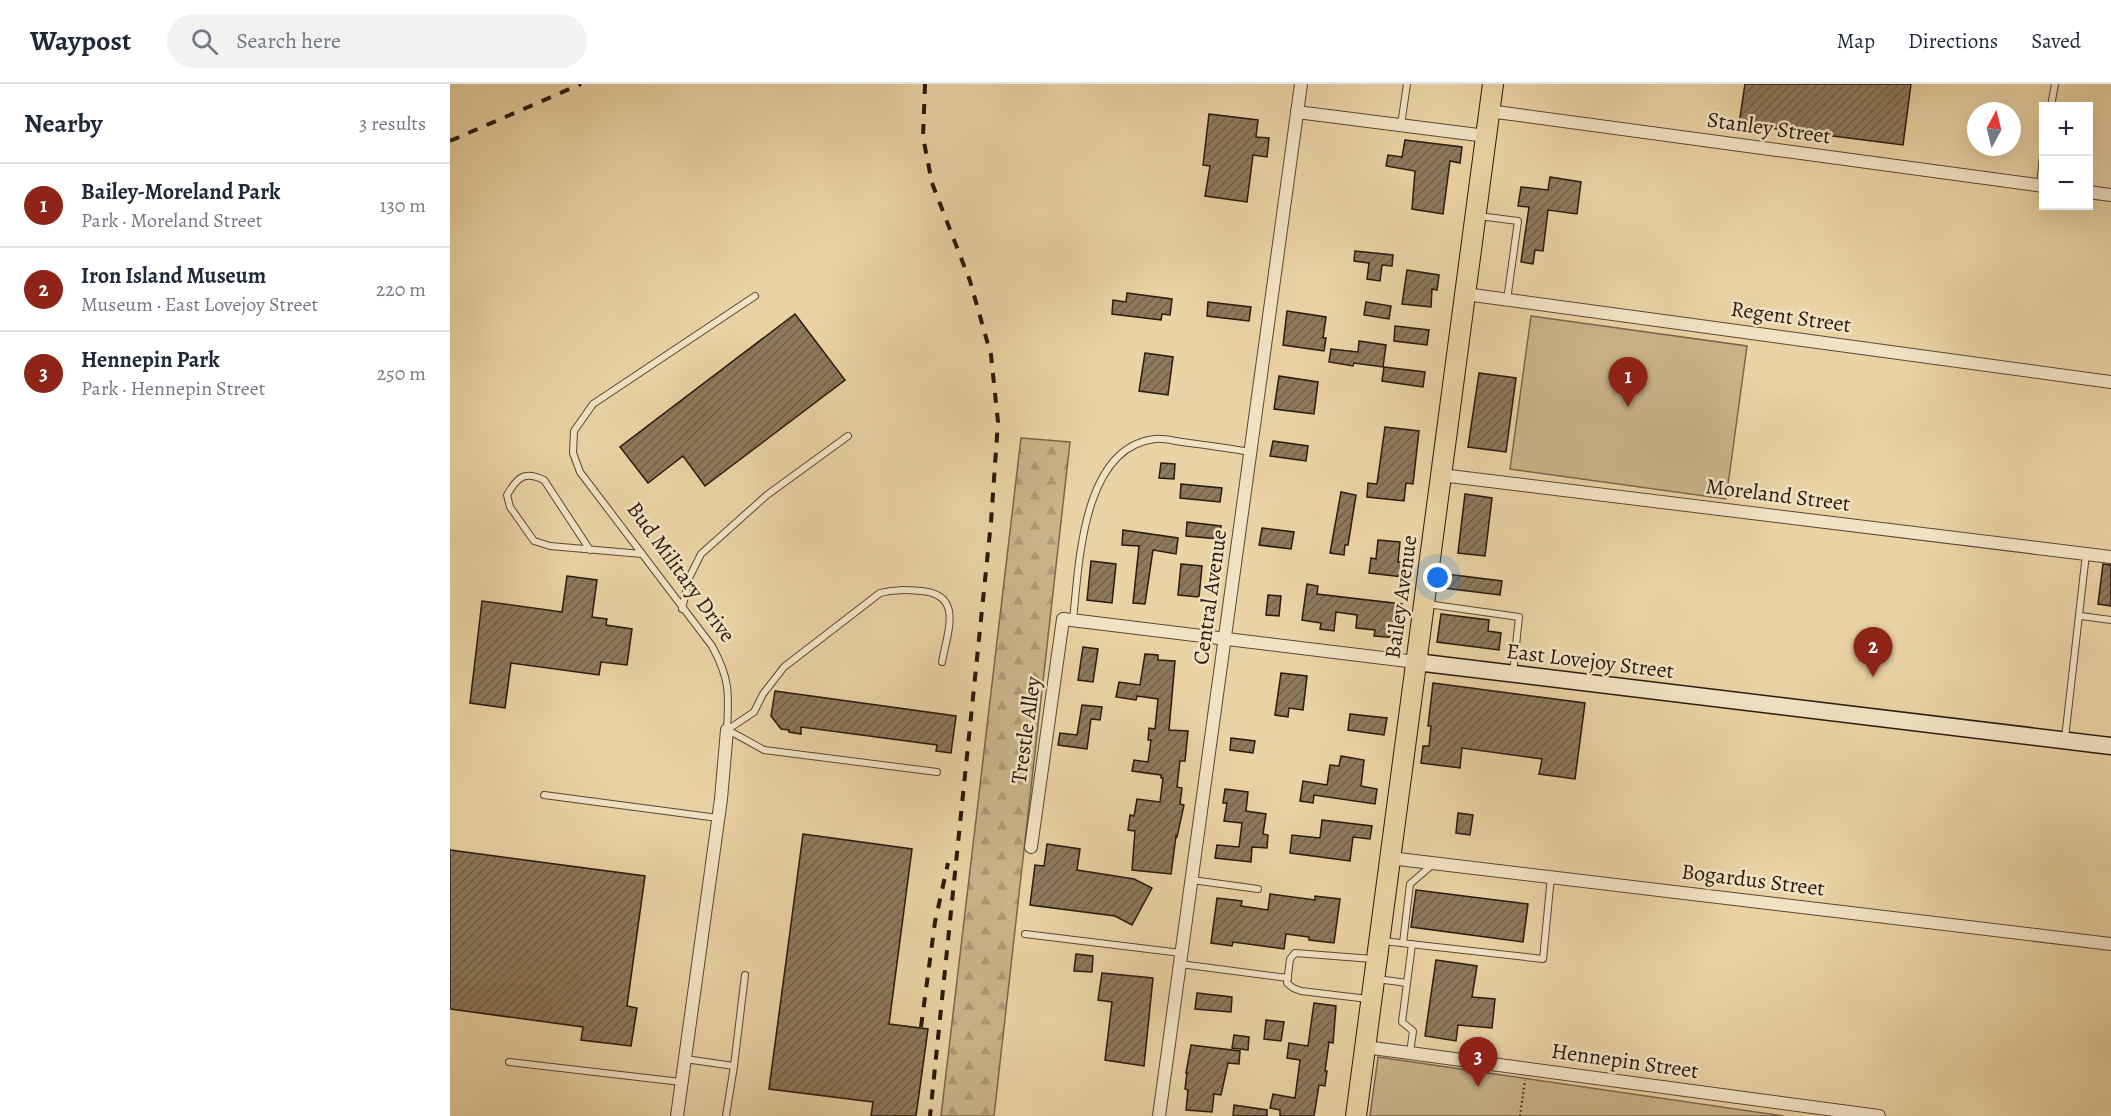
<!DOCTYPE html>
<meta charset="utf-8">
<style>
body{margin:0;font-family:Alegreya,serif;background:#f2f2f3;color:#1f2937}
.controls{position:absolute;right:18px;top:18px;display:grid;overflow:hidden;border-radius:0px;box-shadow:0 6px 24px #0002}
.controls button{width:54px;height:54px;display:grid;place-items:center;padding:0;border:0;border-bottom:2px solid #e0e1e3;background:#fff;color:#1f2937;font:30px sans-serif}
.compass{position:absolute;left:1517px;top:18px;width:54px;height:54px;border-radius:50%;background:#fff;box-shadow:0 6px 24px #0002;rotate:7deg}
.you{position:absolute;left:988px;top:494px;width:21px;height:21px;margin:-15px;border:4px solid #fff;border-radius:50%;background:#1a73e8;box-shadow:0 0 0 9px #1a73e833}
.badge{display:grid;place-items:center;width:39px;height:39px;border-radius:50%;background:#8f2418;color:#fff;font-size:20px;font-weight:700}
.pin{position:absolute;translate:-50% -50px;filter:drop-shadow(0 2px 3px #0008)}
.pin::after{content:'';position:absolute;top:32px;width:21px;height:18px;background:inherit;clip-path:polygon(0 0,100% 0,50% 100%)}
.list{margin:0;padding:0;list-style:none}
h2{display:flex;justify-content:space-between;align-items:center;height:78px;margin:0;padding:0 24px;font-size:26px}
h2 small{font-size:20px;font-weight:400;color:#747a83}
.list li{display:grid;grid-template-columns:39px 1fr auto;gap:18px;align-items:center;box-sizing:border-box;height:84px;padding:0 24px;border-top:2px solid #e0e1e3}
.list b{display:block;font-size:22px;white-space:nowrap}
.list p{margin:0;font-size:20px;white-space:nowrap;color:#747a83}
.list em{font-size:20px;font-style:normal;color:#747a83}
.icon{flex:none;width:33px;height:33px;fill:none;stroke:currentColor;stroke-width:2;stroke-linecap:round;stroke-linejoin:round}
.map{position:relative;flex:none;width:1661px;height:1032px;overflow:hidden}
header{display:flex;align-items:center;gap:36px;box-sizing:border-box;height:84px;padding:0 30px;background:#fff;border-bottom:2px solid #e0e1e3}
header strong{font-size:28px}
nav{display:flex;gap:33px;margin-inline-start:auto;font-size:21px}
.search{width:420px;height:54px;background:#f2f2f3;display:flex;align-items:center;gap:15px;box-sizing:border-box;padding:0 21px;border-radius:33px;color:#747a83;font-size:22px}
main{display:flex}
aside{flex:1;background:#fff}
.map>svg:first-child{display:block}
</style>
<header>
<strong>Waypost</strong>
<div class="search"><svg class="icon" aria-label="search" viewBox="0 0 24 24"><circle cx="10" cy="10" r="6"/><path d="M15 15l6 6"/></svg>Search here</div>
<nav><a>Map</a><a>Directions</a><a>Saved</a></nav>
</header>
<main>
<aside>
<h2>Nearby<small>3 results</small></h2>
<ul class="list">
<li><span class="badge">1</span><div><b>Bailey-Moreland Park</b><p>Park · Moreland Street</p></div><em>130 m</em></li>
<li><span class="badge">2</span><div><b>Iron Island Museum</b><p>Museum · East Lovejoy Street</p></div><em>220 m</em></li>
<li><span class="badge">3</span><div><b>Hennepin Park</b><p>Park · Hennepin Street</p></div><em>250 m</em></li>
</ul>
</aside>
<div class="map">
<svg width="1661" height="1032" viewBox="0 0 1661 1032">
<defs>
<pattern id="forest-firs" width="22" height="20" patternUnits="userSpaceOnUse" patternTransform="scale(1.5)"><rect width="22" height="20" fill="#c9b389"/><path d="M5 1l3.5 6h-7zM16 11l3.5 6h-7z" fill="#ad9975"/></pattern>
<pattern id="building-hatch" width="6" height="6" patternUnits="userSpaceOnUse" patternTransform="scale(1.5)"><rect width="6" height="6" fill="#8d795b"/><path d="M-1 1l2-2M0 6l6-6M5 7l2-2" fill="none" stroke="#73624a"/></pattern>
</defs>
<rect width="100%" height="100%" fill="#e9d2a3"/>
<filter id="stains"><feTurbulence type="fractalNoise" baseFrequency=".00333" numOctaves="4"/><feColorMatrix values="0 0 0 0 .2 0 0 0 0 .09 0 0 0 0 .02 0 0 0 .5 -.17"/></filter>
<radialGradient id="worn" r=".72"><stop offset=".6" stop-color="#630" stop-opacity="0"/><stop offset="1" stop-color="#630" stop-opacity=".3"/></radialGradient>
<!-- forest -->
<path fill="url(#forest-firs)" stroke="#7a664a" stroke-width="1.5" d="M571,354L620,358L544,1032H491Z"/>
<!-- park -->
<g fill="#c9b389" stroke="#7a664a" stroke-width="1.5">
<path d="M1081,232L1297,262L1276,415L1060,385Z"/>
<path d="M928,973L1334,1032H920Z"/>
</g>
<!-- building -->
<g fill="url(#building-hatch)" stroke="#2a190c" stroke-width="1.5">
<path d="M1295,0H1461L1453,61L1289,40Z"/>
<path d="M759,30L808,36L806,53L819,54L817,73L803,71L797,118L755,112L760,82L753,81Z"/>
<path d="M955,56L1012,63L1010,79L1000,77L993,130L962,125L965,87L936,82L938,71L952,73Z"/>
<path d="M1100,93L1131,98L1127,130L1098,126L1093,167L1085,166L1083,180L1071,178L1079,123L1068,122L1071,103L1098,106Z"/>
<path d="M905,167L943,171L942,182L932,181L930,197L917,195L919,179L904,177Z"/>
<path d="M957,186L989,191L987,206L982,205L981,223L952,220Z"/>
<path d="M677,209L722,215L720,231L712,230L711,236L662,230L663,216L676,218Z"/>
<path d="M758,218L801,223L799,237L757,232Z"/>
<path d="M916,218L941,222L939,235L914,231Z"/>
<path d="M837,227L876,233L873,254H876L874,267L833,261Z"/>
<path d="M345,230L395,296L255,402L233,372L198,399L170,363Z"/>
<path d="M945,242L979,246L977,261L944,257Z"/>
<path d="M909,257L936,261L933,283L904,279L903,282L879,278L881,265L908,268Z"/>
<path d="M695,269L723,273L718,311L689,307Z"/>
<path d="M934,283L975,288L973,303L932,297Z"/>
<path d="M1029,289L1066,294L1056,368L1018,363Z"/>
<path d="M829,292L868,298L864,330L824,325Z"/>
<path d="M935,343L969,347L963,400L956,399L954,417L917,413L918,399L927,400Z"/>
<path d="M823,357L858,362L856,377L820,372Z"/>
<path d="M711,379L725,380L724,395L709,394Z"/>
<path d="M731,400L772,404L770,418L730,414Z"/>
<path d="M891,408L906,411L898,461H895L894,471L880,469Z"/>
<path d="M1015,410L1042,414L1035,472L1008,469Z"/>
<path d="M737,438L771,442L769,455L736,452Z"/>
<path d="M812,444L844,448L841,465L809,461Z"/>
<path d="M673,446L728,454L726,470L703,466L695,520L683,519L689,462L672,461Z"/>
<path d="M928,456L950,458L948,478H954L953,493L919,489L921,474L926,475Z"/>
<path d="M641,477L666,480L662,519L637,516Z"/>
<path d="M731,480L752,482L749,513L728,511Z"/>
<path d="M1653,480L1661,481V522L1648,520Z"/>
<path d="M996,490L1052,497L1050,511L994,504Z"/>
<path d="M117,492L147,496L142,533L157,535L156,541L182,545L177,581L151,578L149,591L61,579L55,624L20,619L32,517L112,528Z"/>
<path d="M857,500L868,502L867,510L952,520L948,554L924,552L925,546L906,544L907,531L886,528L884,547L870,545L871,539L852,536Z"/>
<path d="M818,511L831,512L829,532L816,531Z"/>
<path d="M991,530L1039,536L1038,547L1051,549L1049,566L987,558Z"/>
<path d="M633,563L648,565L643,598L628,596Z"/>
<path d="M695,570L708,571V576L725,577L719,646L738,647L735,677H730L727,703L732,704L730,720L734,721L727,753L726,752L721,790L682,786L685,747L678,746L680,731L684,732L687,715L710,718L713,694H711V691L682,687L684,676L698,678L701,656H698L699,644L705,645L708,615L687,612L686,616L666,613L669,598L690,601Z"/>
<path d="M831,589L857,592L853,626L839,624L838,633L825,631Z"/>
<path d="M983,599L1135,619L1125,695L1089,690L1092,675L1012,664L1010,684L971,679L973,662H979L981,642H978Z"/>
<path d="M325,607L506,632L501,669L486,667L487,661L351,643V650L339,648V646L331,645L321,632Z"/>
<path d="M632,621L652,623L650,636L641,635L637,665L608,661L610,649L627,651Z"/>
<path d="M900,630L937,634L934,651L898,646Z"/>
<path d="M781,654L805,657L803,669L780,666Z"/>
<path d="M891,672L914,676L911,702L927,705L925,720L864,711L863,719L850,717L853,697L877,701L880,681L889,682Z"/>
<path d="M775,705L798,708L796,727L816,730L813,750L818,751L817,764L802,763L801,778L765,774L767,761L789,763L792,739L774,737L777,719H773Z"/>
<path d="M1008,729L1023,731L1020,751L1006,749Z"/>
<path d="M872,736L922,742L920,755L903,753L900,777L840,769L842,751L870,754Z"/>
<path d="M353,750L462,765L439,940L478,945L466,1032H421L423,1018L319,1005Z"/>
<path d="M597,760L630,765L627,786L684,795L702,804L682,841L665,832L580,821L585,781L594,782Z"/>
<path d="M0,766L195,792L177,922L187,924L181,962L131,956L133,943L0,925Z"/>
<path d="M966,806L1078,820L1073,858L961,843Z"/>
<path d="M820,810L865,816V812L890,815L884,859L859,856V853L836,850L834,865L783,858L782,862L761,859L767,814L792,817L791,822L818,826Z"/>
<path d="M626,870L643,872L642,888L624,887Z"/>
<path d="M986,876L1027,882L1022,913L1045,915L1042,944L1008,941L1006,957L975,952Z"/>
<path d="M652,889L703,894L694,982L655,976L662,918L648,916Z"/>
<path d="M747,909L782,913L781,928L745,925Z"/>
<path d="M864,919L886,922L883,959L879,958L875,987H877L875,1002L869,1001L864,1032H830V1026L820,1024L823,1010L845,1014L850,976L837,974L839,959L858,962Z"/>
<path d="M816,936L834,938L831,957L814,955Z"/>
<path d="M784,951L799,953L798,966L782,964Z"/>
<path d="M741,961L790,967L789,980L778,979L771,1011L764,1010L762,1028L736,1026L738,1006L735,1005L737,989H736Z"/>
<path d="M784,1021L817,1026V1032H783Z"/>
</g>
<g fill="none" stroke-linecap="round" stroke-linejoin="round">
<defs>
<g id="lane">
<path d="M1601,22L1605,0"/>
<path d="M951,41L957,0"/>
<path d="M1590,101L1594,62"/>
<path d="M1029,132L1068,137L1057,216"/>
<path d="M140,466L94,396C74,386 67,394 57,411L60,423L84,457L100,462L192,470"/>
<path d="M977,520L1069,533L1063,589"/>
<path d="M232,525L239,494L251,470L317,411L398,352"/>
<path d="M1631,532L1661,536"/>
<path d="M623,536C629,481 632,363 705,355C714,354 724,357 732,358C755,361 778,364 800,368"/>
<path d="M277,646C279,609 280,595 262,562L130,388L123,369L124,347L143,320L305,212"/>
<path d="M277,646L304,628L313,610L334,583L430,509C444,505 457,506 472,507C514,511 497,549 492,578"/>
<path d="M278,646L314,666L487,688"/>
<path d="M1615,654L1636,470"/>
<path d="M94,711L268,734"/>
<path d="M742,796L808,805"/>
<path d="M575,850L731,869"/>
<path d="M933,857L1093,875L1101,793"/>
<path d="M953,859L960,800L982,781"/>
<path d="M730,880L838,894"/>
<path d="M927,895L957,899L952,938L963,947L960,969"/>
<path d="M957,899L962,860"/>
<path d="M918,915L851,907L843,904L837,899L840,875L845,869L923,875"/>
<path d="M235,975L284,982L276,1032"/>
<path d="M59,978L231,998"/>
<path d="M284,982L295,891"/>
</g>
<g id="street">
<path d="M1039,27L1594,102"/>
<path d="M847,28L1036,52"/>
<path d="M1638,108L1661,111"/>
<path d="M1015,210L1661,298"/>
<path d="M991,391L1661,473"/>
<path d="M581,763L613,535L966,578"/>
<path d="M940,774L1661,860"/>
<path d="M915,963L1429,1032"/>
<path d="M227,1032L271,715L277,646"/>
<path d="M709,1032L851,0"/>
</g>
<path id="secondary" d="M966,578L1661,662"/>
<path id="primary" d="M906,1032L1043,0"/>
</defs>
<!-- lane casing -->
<use href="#lane" stroke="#5a4732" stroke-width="8"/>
<!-- street casing -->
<use href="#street" stroke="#5a4732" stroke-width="14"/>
<!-- secondary casing -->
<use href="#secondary" stroke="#2a190c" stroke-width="19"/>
<!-- primary casing -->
<use href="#primary" stroke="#2a190c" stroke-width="22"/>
<!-- path -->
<path stroke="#2a190c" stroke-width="2" stroke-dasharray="1.5 3" stroke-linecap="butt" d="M1070,1032L1075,996"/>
<!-- lane -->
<use href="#lane" stroke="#f1e2c3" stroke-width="6"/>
<!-- street -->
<use href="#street" stroke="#f1e2c3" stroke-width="12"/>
<!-- secondary -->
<use href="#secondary" stroke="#f1e2c3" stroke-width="16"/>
<!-- primary -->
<use href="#primary" stroke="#e9d2a3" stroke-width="20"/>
<!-- rail -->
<g stroke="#2a190c" stroke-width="4" stroke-dasharray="10 10" stroke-linecap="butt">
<path d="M475,0L473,53L482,99L520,197L541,271L548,338L541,438L480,1032"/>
<path d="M0,57L131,0"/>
<path d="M471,943L485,838L498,779"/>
</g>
</g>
<g text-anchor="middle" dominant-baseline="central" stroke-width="5" stroke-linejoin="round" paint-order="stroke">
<!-- street labels -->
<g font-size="22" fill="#2a190c" stroke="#f1e2c3">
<text transform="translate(1319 44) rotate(8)">Stanley Street</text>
<text transform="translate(1341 233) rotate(8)">Regent Street</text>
<text transform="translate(1328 411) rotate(7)">Moreland Street</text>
<text transform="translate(231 488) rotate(54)">Bud Military Drive</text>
<text transform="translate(760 513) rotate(-82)">Central Avenue</text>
<text transform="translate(951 513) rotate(-82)">Bailey Avenue</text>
<text transform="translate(1140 577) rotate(7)">East Lovejoy Street</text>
<text transform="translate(576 646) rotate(-82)">Trestle Alley</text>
<text transform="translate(1303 796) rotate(7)">Bogardus Street</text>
<text transform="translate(1175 977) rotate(8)">Hennepin Street</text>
</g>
</g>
<rect width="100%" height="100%" filter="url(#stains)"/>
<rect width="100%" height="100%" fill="url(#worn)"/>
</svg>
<div class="controls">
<button>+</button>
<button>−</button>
</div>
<svg class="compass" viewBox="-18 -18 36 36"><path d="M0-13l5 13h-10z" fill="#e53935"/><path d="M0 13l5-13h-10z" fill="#747a83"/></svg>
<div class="you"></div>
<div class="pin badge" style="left:1178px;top:323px">1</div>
<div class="pin badge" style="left:1423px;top:593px">2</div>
<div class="pin badge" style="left:1028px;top:1003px">3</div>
</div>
</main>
